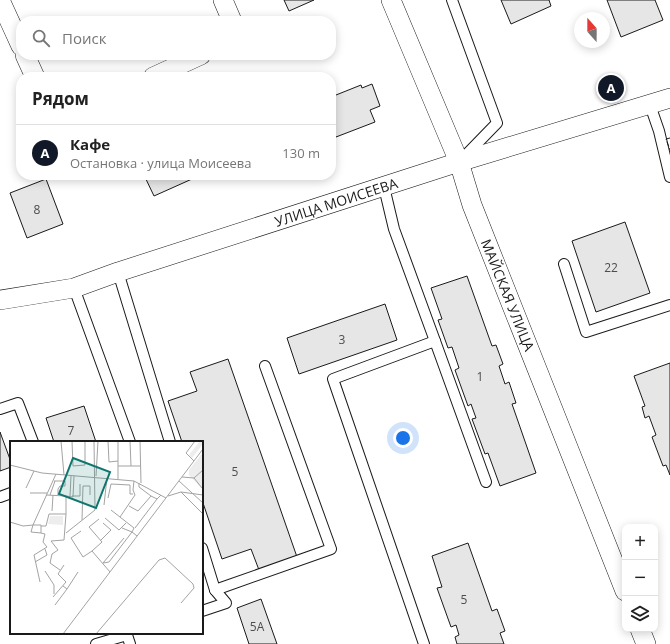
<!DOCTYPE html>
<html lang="ru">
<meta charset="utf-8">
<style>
body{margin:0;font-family:"Open Sans",sans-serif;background:#f2f2f2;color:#222}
.controls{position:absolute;right:12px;bottom:12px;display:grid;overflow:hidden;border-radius:8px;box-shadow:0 2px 10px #0003}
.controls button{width:36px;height:36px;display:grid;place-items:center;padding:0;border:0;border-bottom:1px solid #e0e0e0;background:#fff;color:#222;font:20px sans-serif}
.compass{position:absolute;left:574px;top:12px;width:36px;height:36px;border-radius:50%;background:#fff;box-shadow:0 2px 10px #0003;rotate:339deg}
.you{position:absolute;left:403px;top:438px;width:14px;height:14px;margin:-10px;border:3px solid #fff;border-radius:50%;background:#1a73e8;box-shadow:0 0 0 6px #1a73e833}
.badge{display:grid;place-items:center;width:26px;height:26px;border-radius:50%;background:#111827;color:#fff;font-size:13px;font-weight:700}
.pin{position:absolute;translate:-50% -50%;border:2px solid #fff;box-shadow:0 1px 4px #0006}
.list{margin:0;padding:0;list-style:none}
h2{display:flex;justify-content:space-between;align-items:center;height:52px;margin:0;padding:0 16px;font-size:17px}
h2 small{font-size:13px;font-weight:400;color:#767676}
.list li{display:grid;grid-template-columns:26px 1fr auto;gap:12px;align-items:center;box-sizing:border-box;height:56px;padding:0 16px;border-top:1px solid #e0e0e0}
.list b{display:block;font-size:15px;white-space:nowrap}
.list p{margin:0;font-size:13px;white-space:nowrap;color:#767676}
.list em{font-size:13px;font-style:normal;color:#767676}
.icon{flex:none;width:22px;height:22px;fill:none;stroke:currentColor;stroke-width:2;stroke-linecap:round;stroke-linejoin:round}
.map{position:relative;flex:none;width:670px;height:644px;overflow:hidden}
.search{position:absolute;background:#fff;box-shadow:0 2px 10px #0003;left:16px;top:16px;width:320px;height:44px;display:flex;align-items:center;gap:10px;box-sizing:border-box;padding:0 14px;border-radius:16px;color:#767676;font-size:15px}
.panel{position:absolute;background:#fff;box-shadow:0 2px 10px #0003;left:16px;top:72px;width:320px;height:108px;border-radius:16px}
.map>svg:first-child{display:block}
</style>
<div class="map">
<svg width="670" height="644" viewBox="0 0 670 644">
<rect width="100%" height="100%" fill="#fff"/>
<!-- building -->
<g fill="#e6e6e6" stroke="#1a1a1a">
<path d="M284,0H314L289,11Z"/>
<path d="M501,0H549L551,6L511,24Z"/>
<path d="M607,0H655L663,20L621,37Z"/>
<path d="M372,84L380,106L370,110L375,122L336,137L332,127L331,128V97L361,85L362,88Z"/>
<path d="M144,175H190L192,179L154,196Z"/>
<path d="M46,179L63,224L27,238L10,193Z"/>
<path d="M625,222L650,293L596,312L572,241Z"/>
<path d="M467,276L492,346L496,345L503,364L499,366L505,384L509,382L516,403L512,404L536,473L500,486L488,453L485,454L472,419L476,418L471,404L468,406L455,370L459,368L452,347L448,348L438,320L442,319L431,288Z"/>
<path d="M385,304L397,340L299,374L287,338Z"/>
<path d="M228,359L297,557L259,570L251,549L222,559L202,500V442H182L168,401L197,391L190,372Z"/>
<path d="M670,363V475L666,465L663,466L652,437L656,435L649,416L645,418L642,407L645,406L634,376Z"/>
<path d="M84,406L96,442H54L46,418Z"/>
<path d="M0,432L11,462V467L0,471Z"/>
<path d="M468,543L492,611L497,609L505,631L500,633L504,644H457L455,637L459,635L456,625L451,627L437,588L442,587L432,556Z"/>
<path d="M261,599L277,644H249L237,608Z"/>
</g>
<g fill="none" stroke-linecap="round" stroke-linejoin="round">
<defs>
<g id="service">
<path d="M452,0L497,123L463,158"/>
<path d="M650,105L659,131L670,177"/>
<path d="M384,187L394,229L435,341"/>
<path d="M564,264L586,332L670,305"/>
<path d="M118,272L170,442"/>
<path d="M74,288L130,442"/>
<path d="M0,409L18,403L33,442"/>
<path d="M0,497L11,493"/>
<path d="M202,548L215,590L226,603L202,611"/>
<path d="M215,590L331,549L265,366"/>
<path d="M96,644L127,635L130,644"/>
<path d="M424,644L333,379L435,341L486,482"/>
</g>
<g id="minor">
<path d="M0,0L21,46"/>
<path d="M223,0L232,21"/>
<path d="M391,0L459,162L472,205L625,591"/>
<path d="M25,55L35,77"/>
<path d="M153,77L201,55"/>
<path d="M0,300L74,288L118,272L459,162L670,98"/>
<path d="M640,629L646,644"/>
</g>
</defs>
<!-- service casing -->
<use href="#service" stroke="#1a1a1a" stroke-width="12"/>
<!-- minor casing -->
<use href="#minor" stroke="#1a1a1a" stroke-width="20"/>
<!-- service -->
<use href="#service" stroke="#fff" stroke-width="10"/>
<!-- minor -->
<use href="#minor" stroke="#fff" stroke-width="19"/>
<!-- fence -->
<path stroke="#1a1a1a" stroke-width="1" stroke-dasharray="5 2" stroke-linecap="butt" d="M670,138L666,139L670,150"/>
</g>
<g text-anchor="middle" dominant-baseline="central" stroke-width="3" stroke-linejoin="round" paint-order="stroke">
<!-- number labels -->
<g font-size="12" fill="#4d4d4d">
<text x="37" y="209">8</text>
<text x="611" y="267">22</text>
<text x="342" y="339">3</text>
<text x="480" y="376">1</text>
<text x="71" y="430">7</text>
<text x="235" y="471">5</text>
<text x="464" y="599">5</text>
<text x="257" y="626">5А</text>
</g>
<!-- street labels -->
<g font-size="14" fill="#1a1a1a" stroke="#fff">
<text transform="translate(336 202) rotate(-18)">УЛИЦА МОИСЕЕВА</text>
<text transform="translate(508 295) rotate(68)">МАЙСКАЯ УЛИЦА</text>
</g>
</g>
<!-- overview -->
<g transform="translate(10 441)">
<rect width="193" height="193" fill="#fff"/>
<path d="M190,0H193V3L182,17L179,14ZM193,11V49L179,34V29ZM40,75H53V84L38,83Z" fill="#ededed"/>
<path fill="none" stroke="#a3a3a3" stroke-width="1" d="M51,0L54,34M62,0L63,25L75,24V0M98,0L99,21L108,20M108,0V38M120,0L121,25M130,0L131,42M184,20L176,12L185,0M0,24L32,32L124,40L156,57M108,25H131M86,35L88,0M172,36L184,37L193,29M184,37L192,47M44,40H55V45H50L48,48V54M169,40L193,62M129,42V46L141,55M16,47L24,30M171,51L193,54M20,52H37M40,54L45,40M56,55L63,56L64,35M60,55L61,35M62,55H70V43M158,55L171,51L193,73M98,57L101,43L120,44V53H123M94,64L97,37M119,65L128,70L141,55L147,58L151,54M101,69L124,87L122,91L112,87M42,70L43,54M110,76L125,54L123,49L124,40M95,77L109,89L116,82M89,78L79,86L92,101L82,110L100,131M72,79L73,45H80V54M0,81L13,85L23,84L46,33M31,85H36L39,73H56V55L36,54M125,87L147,58M71,90L61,97L73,116L82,110M56,92L85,69L84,0M114,97L93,122L99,121L122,91L127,95M41,100L54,99L56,73M41,100L48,109L42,113L40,122L50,129M90,100L101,89L93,82M25,121L37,114L35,108M35,130L44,144V153M30,141L24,114L37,106L33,101L35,93L31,92V84H23L21,91L31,92M53,145L57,148L68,131M43,156L56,141L48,133L54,124M45,164L57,148M53,193L193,8M86,193L149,119L155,117L183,143L184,147L171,162"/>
<path fill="#0f766e" fill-opacity="0.15" stroke="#0f766e" stroke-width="2" d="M63,17L100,31L86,67L49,53Z"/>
<rect width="193" height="193" fill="none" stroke="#1a1a1a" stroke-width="2"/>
</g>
</svg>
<div class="controls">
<button>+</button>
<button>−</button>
<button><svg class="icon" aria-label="layers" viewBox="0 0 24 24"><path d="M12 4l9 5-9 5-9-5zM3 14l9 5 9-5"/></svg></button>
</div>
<svg class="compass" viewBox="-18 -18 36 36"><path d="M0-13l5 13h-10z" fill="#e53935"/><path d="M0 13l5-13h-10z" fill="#767676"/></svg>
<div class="you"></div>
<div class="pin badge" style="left:611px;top:88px">A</div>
<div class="search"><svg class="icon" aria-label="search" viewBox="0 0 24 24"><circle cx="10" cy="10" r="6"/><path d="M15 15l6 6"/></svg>Поиск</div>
<section class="panel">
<h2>Рядом<small></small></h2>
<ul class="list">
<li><span class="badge">A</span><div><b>Кафе</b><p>Остановка · улица Моисеева</p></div><em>130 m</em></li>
</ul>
</section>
</div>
